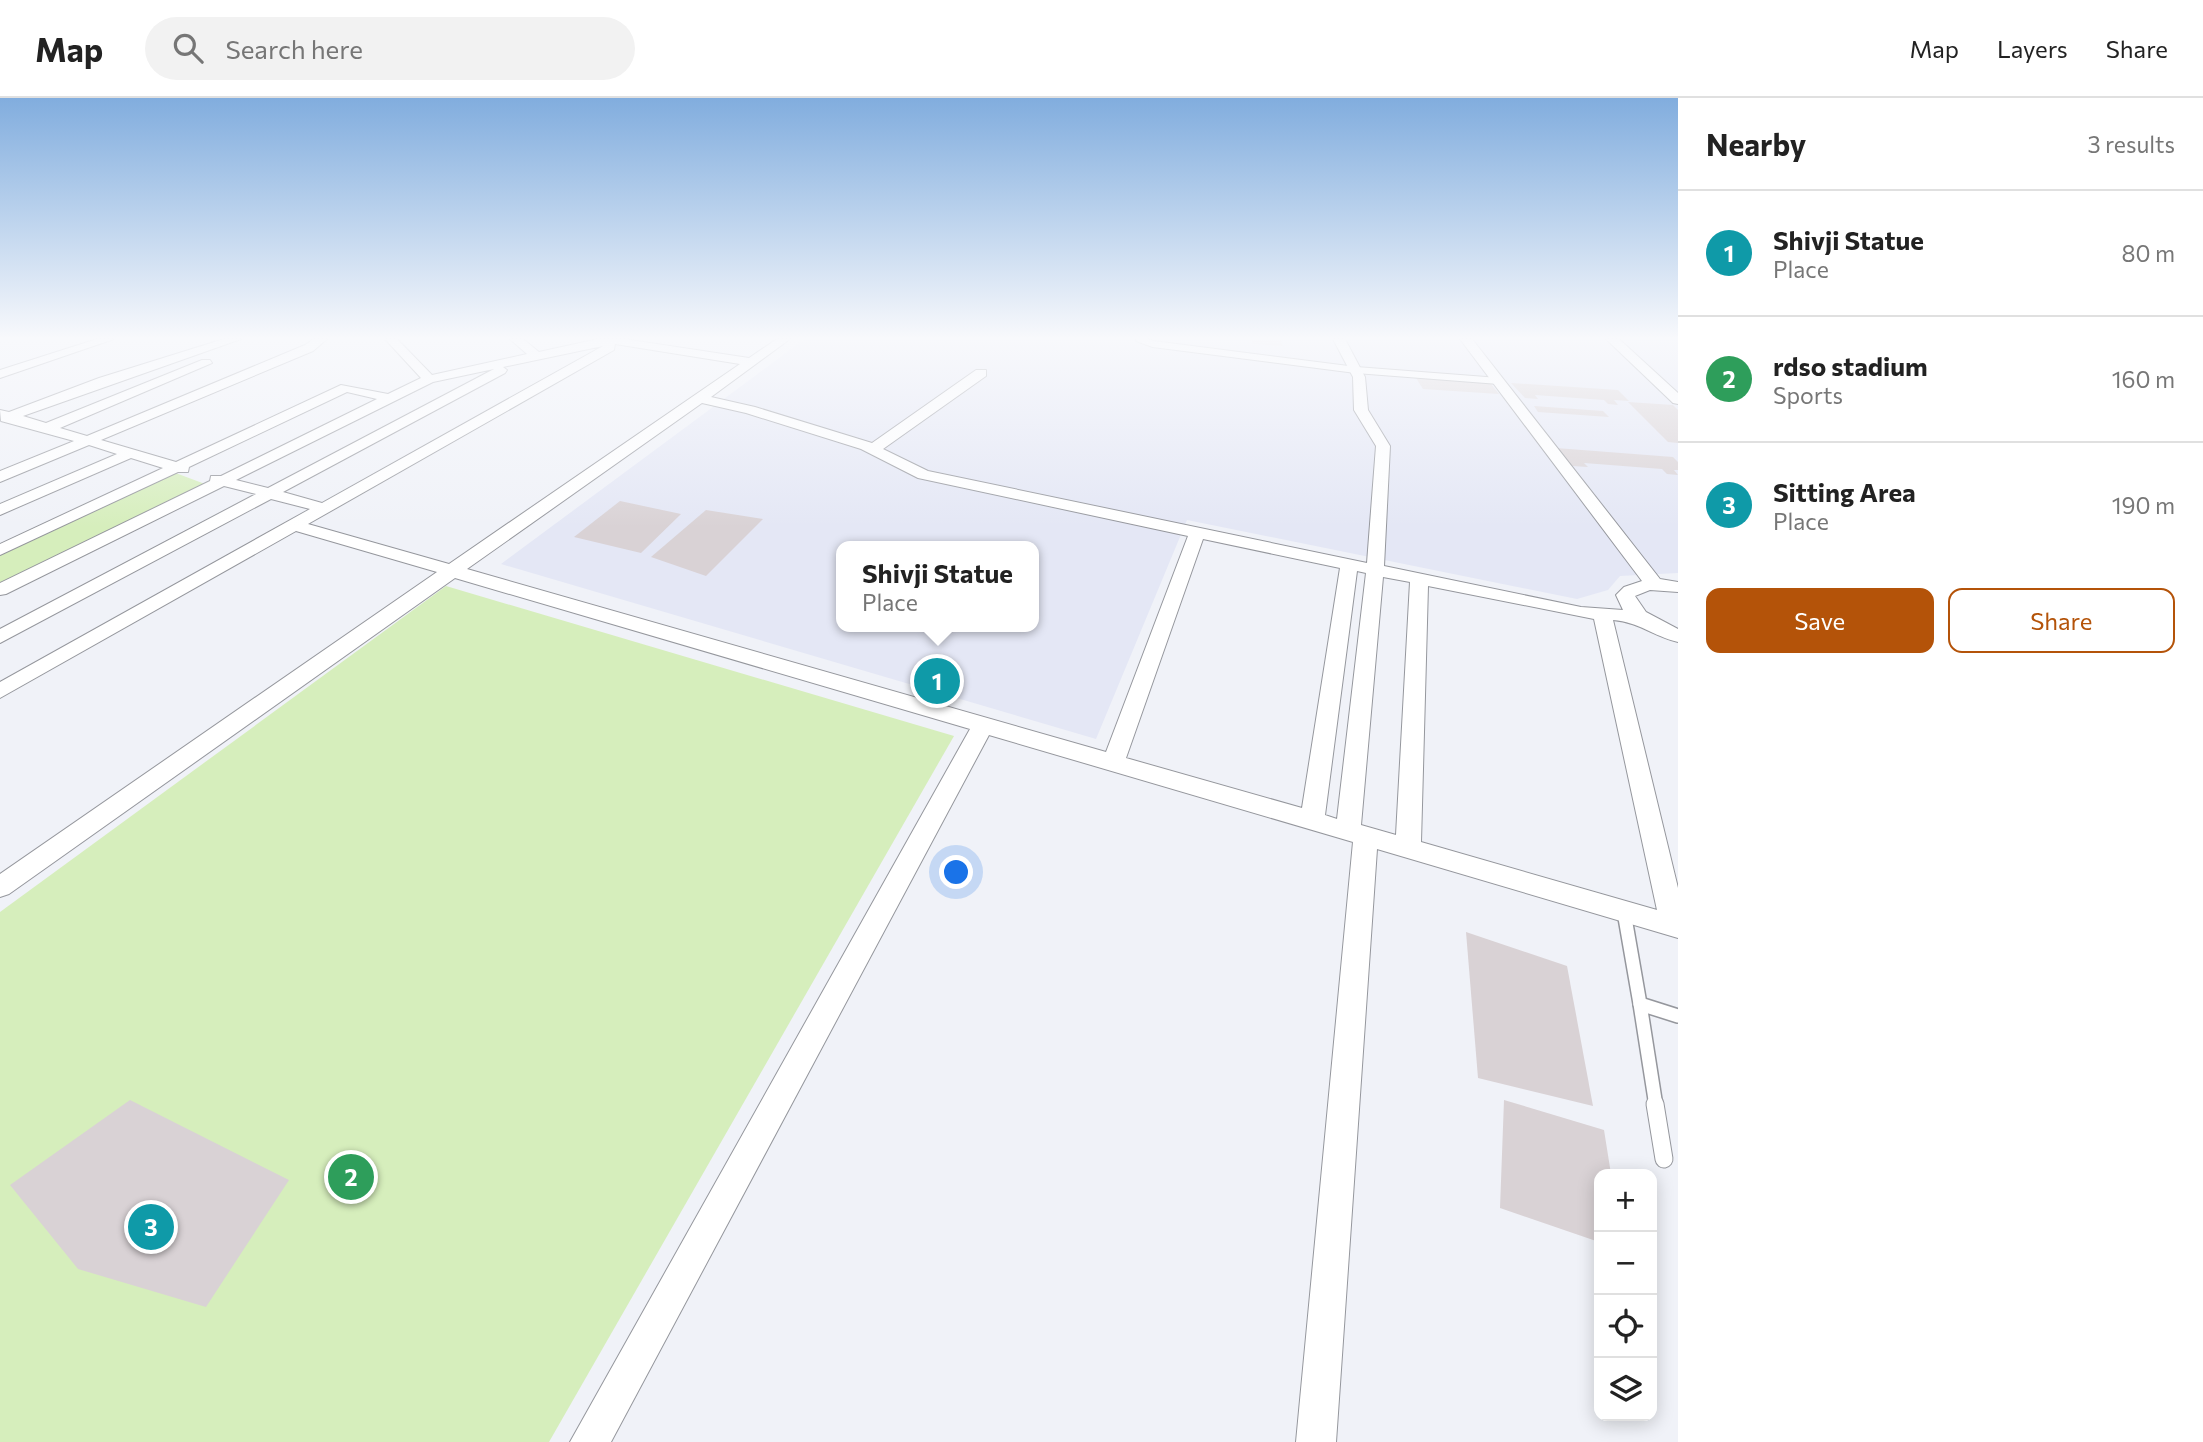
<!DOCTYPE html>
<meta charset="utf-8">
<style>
body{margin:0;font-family:Commissioner,sans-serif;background:#f2f2f2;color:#222}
.controls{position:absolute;right:21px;bottom:21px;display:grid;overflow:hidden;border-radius:14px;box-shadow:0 4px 18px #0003}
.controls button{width:63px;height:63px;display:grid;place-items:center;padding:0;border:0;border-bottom:2px solid #e0e0e0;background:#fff;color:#222;font:35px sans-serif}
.you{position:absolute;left:957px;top:775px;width:24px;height:24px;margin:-18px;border:5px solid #fff;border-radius:50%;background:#1a73e8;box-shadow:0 0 0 10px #1a73e833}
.badge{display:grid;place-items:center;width:46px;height:46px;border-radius:50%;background:#b45309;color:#fff;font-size:23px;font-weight:700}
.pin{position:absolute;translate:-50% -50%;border:4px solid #fff;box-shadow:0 2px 7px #0006}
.popup{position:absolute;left:836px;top:443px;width:203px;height:91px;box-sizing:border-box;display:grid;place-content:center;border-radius:14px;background:#fff;filter:drop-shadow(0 2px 5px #0005);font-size:23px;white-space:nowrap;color:#767676}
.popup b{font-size:26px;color:#222}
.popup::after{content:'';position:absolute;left:50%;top:100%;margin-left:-14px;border:14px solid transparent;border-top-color:#fff}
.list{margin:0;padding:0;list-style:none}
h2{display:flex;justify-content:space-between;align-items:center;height:91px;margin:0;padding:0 28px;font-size:30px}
h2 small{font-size:23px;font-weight:400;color:#767676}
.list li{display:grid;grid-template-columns:46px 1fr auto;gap:21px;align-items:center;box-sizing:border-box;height:126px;padding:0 28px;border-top:2px solid #e0e0e0}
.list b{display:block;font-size:26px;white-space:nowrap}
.list p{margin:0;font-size:23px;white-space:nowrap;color:#767676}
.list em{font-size:23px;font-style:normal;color:#767676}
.actions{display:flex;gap:14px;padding:21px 28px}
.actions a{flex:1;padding:16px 0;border:2px solid #b45309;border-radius:14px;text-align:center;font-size:24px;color:#b45309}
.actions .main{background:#b45309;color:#fff}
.icon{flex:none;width:38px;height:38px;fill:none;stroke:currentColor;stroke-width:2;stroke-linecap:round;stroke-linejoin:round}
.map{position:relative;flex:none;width:1678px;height:1344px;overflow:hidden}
header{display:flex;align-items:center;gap:42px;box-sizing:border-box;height:98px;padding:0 35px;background:#fff;border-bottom:2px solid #e0e0e0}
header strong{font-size:33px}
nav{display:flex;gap:38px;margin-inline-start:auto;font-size:24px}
.search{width:490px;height:63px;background:#f2f2f2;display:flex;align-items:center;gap:18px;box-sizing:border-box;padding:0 24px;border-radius:38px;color:#767676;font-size:26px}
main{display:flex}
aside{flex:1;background:#fff}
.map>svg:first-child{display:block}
</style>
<header>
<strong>Map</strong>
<div class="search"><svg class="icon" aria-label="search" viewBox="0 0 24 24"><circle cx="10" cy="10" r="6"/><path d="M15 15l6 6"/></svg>Search here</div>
<nav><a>Map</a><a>Layers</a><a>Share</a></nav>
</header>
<main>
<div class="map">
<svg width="1678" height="1344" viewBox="0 0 1678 1344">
<rect width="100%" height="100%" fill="#f0f2f8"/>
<!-- built -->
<path fill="#e4e7f5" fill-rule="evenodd" d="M809,241H1678V475L1620,478L1608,492L1577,501L1187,422L1096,641L501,466L802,243ZM841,448H1033V529H841Z"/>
<!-- green -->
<g fill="#d6eebc">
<path d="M173,374L205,386L0,486V456Z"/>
<path d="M446,488L954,638L549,1344H0V814Z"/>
</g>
<!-- building -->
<g fill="#d9d2d5">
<path d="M1251,241H1280L1283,248L1253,246Z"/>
<path d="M1416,280L1491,286L1499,296L1423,291Z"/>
<path d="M1511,285L1618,292L1629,303L1614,302L1618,307L1608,306L1604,302L1535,297L1538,301L1525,300Z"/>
<path d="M1628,304L1673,307L1678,312V345L1668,344Z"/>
<path d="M1534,308L1603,313L1609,319L1538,314Z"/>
<path d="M1556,350L1673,359L1678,364V372H1674L1678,377L1667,376L1662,371L1584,365L1588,369L1572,368Z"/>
<path d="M620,403L681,416L641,455L574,439Z"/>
<path d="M706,412L763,421L706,478L651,459Z"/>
<path d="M1466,834L1567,868L1593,1008L1478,980Z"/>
<path d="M130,1002L289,1082L206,1209L78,1171L10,1087Z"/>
<path d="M1504,1002L1604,1032L1611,1076H1599V1144L1500,1110Z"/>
</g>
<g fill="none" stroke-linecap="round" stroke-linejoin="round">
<defs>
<path id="lane-far2" d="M1139,241L1153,246L1356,272L1499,283"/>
<g id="lane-far1">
<path d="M1624,814L1640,906L1678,918"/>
<path d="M1640,906L1656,1008"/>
</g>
<path id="lane" d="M1655,1006L1664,1061"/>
<g id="street">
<path d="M97,241H114L0,280V272Z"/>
<path d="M224,241H241L23,318L46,325L202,262H210L212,265L60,330L87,338L305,247L314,241H327L313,253L101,342L176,364L341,287L388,296L421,280L385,241H397L432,277L527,256L510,241H523L539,254L598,241H624L749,260L777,241H790L711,299L755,309L872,345L976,272H986V278L883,351L928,373L1367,465L1376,348L1354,312L1353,279L1333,241H1345L1365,279L1368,312L1390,348L1384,468L1581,509L1623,512L1616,497L1624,489L1642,483L1460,241H1472L1660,481L1678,484V494L1650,492L1635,498L1646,514L1678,531V544C1653,538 1639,524 1613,522L1678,790V840L1377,751L1336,1344H1296L1353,744L989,637L611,1344H570L970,631L455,480L9,796L0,799V776L437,474L296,433L0,600V584L310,411L271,401L0,545V531L256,396L224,388L6,496L0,497V485L210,383L211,378H221L377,301L347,294L189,369L188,374H178L0,457V446L163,370L131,360L0,417V406L117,356L89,347L0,384V373L74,343L1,323L0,312L9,314L99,280ZM615,246L740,266L449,466L308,426L614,252ZM603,248L322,405L283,394L505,275L507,272L503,269ZM494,271L268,390L236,382L433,284ZM702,305L746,315L861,351L918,380L1188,438L1106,654L467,471ZM1203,441L1340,470L1302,710L1126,660ZM1357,473L1366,475L1337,721L1325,717ZM1383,479L1410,484L1396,737L1361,727ZM1428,488L1594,521L1657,812L1421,744Z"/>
<path d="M1606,241H1619L1678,295V306L1673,305Z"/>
</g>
</defs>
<!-- lane-far2 casing -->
<use href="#lane-far2" stroke="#95979d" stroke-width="8"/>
<!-- lane-far1 casing -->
<use href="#lane-far1" stroke="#95979d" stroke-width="16"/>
<!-- lane casing -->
<use href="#lane" stroke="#95979d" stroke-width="19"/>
<!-- street casing -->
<use href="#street" stroke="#95979d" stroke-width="2"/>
<!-- lane-far2 -->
<use href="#lane-far2" stroke="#fff" stroke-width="6"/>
<!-- lane-far1 -->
<use href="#lane-far1" stroke="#fff" stroke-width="13"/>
<!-- lane -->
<use href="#lane" stroke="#fff" stroke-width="17"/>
<!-- street -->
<use href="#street" fill="#fff" fill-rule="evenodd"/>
</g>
<!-- sky -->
<linearGradient id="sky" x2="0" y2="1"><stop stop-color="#81adde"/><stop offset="0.56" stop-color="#f8f9fc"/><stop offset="1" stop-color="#f8f9fc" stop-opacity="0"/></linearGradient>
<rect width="1678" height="429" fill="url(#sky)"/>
</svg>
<div class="controls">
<button>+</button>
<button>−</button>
<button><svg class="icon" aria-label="locate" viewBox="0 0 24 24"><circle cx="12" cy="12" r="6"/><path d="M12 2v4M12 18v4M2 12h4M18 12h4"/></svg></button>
<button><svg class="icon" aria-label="layers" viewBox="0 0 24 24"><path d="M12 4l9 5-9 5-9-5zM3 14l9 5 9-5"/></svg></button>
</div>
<div class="you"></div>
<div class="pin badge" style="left:937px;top:583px;background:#0f9aa8">1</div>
<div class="popup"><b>Shivji Statue</b>Place</div>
<div class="pin badge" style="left:351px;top:1079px;background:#2e9e5b">2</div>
<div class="pin badge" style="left:151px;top:1129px;background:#0f9aa8">3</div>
</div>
<aside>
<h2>Nearby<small>3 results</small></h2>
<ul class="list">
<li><span class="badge" style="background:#0f9aa8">1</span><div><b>Shivji Statue</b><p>Place</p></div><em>80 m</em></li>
<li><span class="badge" style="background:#2e9e5b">2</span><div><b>rdso stadium</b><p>Sports</p></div><em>160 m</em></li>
<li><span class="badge" style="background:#0f9aa8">3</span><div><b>Sitting Area</b><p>Place</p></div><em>190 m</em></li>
</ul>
<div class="actions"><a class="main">Save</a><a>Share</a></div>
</aside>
</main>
